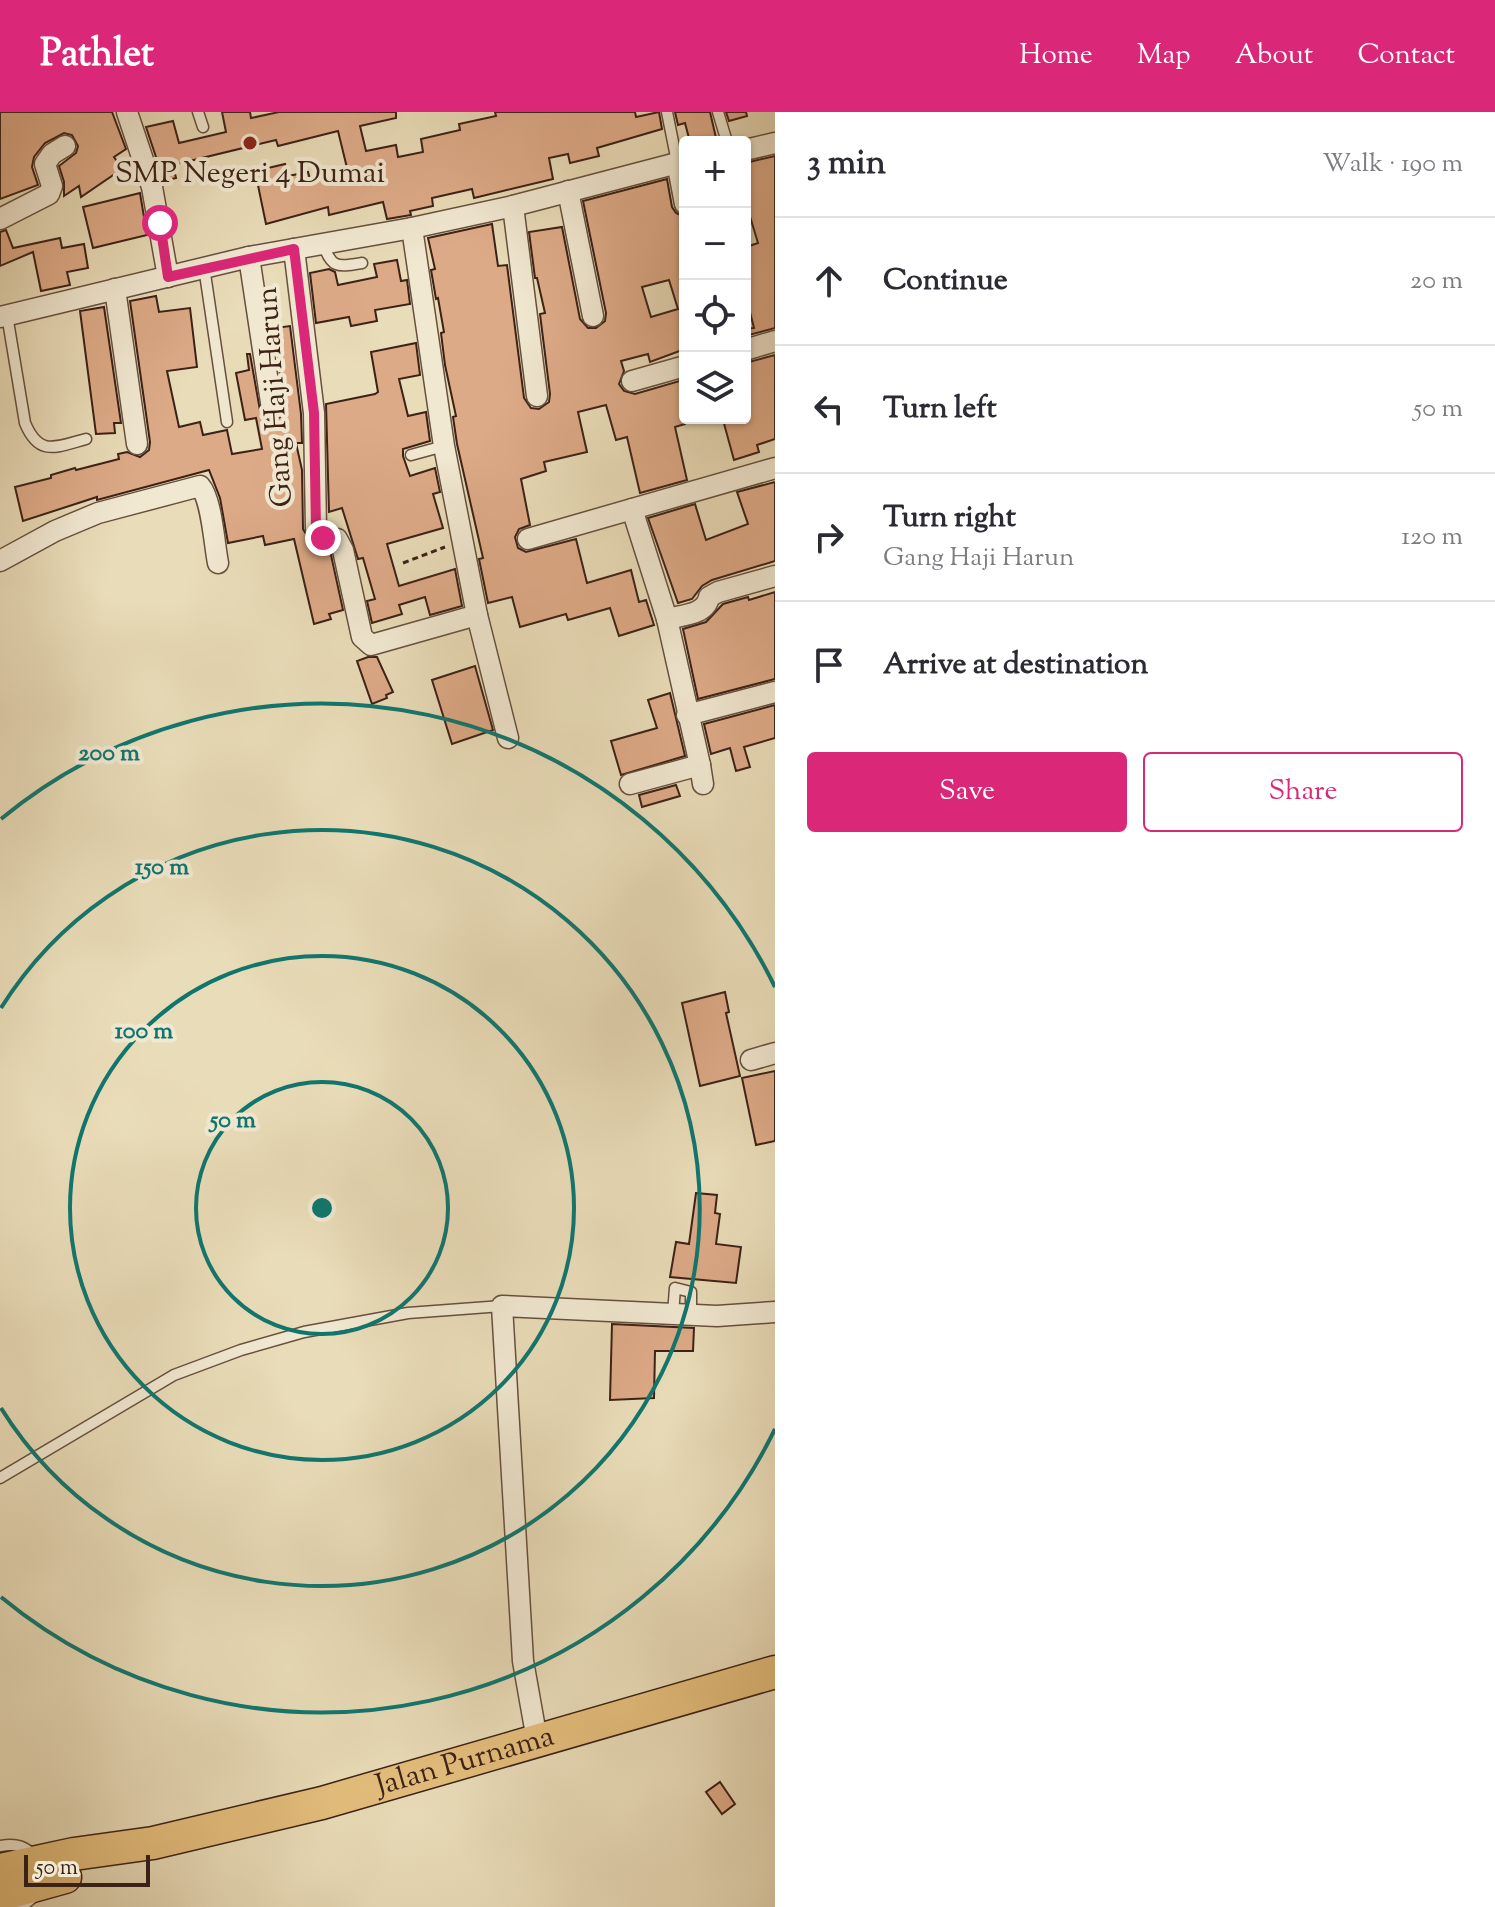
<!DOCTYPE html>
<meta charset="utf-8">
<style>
body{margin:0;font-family:"Sorts Mill Goudy",serif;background:#f7f7f7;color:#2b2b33}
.controls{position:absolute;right:24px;top:24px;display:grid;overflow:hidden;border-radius:8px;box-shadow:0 2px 6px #0004}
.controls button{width:72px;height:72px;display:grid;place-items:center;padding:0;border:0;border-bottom:2px solid #e1e1e2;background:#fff;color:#2b2b33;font:40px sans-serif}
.scale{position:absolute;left:24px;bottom:20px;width:126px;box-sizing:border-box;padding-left:8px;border:4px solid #3c2116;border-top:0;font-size:22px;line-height:28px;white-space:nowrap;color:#3c2116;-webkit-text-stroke:6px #f1e8d1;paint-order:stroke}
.stop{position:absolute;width:24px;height:24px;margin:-18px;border:6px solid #db2777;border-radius:50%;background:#fff}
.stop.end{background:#db2777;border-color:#fff;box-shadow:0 2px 8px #0008}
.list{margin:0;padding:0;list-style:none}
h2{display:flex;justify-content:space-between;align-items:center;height:104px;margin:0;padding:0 32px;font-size:34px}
h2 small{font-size:26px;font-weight:400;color:#7c7c81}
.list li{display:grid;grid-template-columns:52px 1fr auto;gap:24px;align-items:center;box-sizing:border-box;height:128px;padding:0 32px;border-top:2px solid #e1e1e2}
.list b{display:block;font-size:30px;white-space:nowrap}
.list p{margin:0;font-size:26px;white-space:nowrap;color:#7c7c81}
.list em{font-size:26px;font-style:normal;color:#7c7c81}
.actions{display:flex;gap:16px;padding:24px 32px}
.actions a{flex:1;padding:18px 0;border:2px solid #db2777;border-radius:8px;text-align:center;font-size:28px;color:#db2777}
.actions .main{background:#db2777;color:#fff}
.icon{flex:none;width:44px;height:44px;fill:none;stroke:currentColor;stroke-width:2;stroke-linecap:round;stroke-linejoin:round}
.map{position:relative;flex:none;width:775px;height:1795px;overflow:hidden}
header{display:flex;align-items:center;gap:48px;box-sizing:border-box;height:112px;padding:0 40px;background:#db2777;color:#fff}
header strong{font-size:38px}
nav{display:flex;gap:44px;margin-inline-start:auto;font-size:28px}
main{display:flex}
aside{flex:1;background:#fff}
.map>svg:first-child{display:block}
</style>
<header>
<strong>Pathlet</strong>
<nav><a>Home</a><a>Map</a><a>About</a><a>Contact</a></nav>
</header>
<main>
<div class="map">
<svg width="775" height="1795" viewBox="0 0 775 1795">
<rect width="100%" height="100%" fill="#e9dcb8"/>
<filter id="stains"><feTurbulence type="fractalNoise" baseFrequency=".0025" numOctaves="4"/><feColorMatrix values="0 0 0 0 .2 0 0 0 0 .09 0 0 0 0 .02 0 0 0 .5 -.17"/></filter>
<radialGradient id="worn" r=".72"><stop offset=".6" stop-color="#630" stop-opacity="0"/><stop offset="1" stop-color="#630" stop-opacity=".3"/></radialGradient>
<!-- building -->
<g fill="#ddaa87" stroke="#3c2116" stroke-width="2" fill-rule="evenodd">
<path d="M0,0H112L126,37L114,45L122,57L81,85L79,74L64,84V70L59,54L76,41L78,34L72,23L64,21L45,31L34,45L32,55L38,73L0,87Z"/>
<path d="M222,0H250L251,6L279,0H396V6L360,14L366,39L396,33L398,45L423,40L421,27L460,18L459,12L496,4L495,0H635L636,5L659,0L662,17L597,36L599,44L570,51L568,42L549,46L553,67L474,86L472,77L432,86L433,94L410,99L411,103L387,107L383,90L329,103L328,95L266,112L255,59L285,52L288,64L308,60L310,67L348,60L338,19L278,34L276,28L173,53L176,66L164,69L146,15L173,9L179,31L226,20Z"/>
<path d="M675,0H710L716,26L690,30L685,11L678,13Z"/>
<path d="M726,0H746L747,4L729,9Z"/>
<path d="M775,44V216L745,224V217L754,216L745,181V145L749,144L746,135L758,131L745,88V51Z"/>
<path d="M667,67L672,95L676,101L685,105V114H680L685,132V237L650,250L648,242L621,249L624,259L619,272L624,279L635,282L683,268L685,312L675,315L687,368L640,381L627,325L616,328L606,293L578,300L587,340L544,350L546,359L521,367L530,413L519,417L515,425L518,436L526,440L576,427L587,471L631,458L639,490L646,488L654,513L619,524L610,496L568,508L566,502L520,515L512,485L488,491L479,447L483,446L457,332L453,305L456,304L445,253L441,221L444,220L438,186L436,187L431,158L435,157L428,126L492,112L498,154L507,153L524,286L531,296L539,297L549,290L550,282L540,202L545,201L537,166H535L529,120L562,115L580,207L588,216H596L605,209L606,201L583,89ZM669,168L678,197L651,205L642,175Z"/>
<path d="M140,81L147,123L93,136L83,95Z"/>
<path d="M6,118L13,136L60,126L62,136L84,132L88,156L67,160L70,173L41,179L33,140L0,154V120Z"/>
<path d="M397,148L401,169L407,168L410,192L375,198L377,209L351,214L349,205L316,211L310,161L329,157L335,160L338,173L377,165L374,152Z"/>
<path d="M156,184L159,200L190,196L197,255L167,259L179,315L200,310L203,323L227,318L232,342L262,337L256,306L245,308L236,261L249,258L247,242H250L261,304L273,310L284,302L275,216L290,214L301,302L302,331H296L302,358L303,417L313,434L329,439L331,443L343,498L329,502L331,507L314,512L294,427L265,433L263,424L228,431L220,386L209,358L97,388V385L23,409L15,375L51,366V363L75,356L76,358L119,347L118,342L127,340L140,345L149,338L150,330L130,189Z"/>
<path d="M104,195L121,311H114L115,321L96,322L80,199Z"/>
<path d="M416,231L420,263L399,267L408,304L426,300L430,329L403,337V344L410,364L435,356L440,380L433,382L443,416L387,432L399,474L455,457L462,494L430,503L425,485L399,493L402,502L372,511L367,489L375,487L363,446L358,447L342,396L329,400L326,292L375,282L378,280L371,240Z"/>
<path d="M775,243V327L757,333L759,340L734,348L723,308L745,306V251Z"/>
<path d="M775,370V449L712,468L702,474L692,487L678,491L648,406L695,392L706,428L748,412L737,380Z"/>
<path d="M775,480V567L698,587L683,517L706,510L723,492L748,485L749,488Z"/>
<path d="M368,545H377L393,580L386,583L387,586L372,592L357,549Z"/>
<path d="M475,554L493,618L452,632L432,568Z"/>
<path d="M670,581L685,644L621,663L611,629L657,616L648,588Z"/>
<path d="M775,593V626L744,635L750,655L736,659L730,636L711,642L704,612Z"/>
<path d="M676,673L680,684L642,695L639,683Z"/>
<path d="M725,880L729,900L726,901L740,964L700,974L682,891Z"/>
<path d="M775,959V1029L756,1033L742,966Z"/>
<path d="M696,1081L717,1083L715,1101L720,1102L716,1132L741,1135L736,1171L670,1165L676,1130L689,1132Z"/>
<path d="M612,1212L694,1216L693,1239H655L654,1286L610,1288Z"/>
<path d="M720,1670L735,1692L722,1702L706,1680Z"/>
</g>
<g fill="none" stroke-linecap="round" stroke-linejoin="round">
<defs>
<g id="lane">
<path d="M198,0L203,15"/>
<path d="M667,0L677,50"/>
<path d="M718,0L727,30"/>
<path d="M323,131C331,157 338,155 362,151"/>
<path d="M204,155L227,310"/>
<path d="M7,203L25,311C39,345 56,335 86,327"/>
<path d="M411,343L444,334"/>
<path d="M673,1202L675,1176L691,1180V1203"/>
<path d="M0,1366L174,1263L241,1238L304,1220L408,1201L502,1194"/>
<path d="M0,1734C17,1731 25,1734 37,1746"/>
<path d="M21,1795L36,1783"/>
</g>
<g id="street">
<path d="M127,0L152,75L168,165"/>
<path d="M745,38L775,31"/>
<path d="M677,50L685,92"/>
<path d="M568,79L593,204"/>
<path d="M513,94L537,284"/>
<path d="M0,107L49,82L52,74L45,52L52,42L65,34"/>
<path d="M412,116L444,334L477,503L508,626"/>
<path d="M294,137L314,301L316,417L323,426L337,427L343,438L362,525L371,533L477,503"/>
<path d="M249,145L272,297"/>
<path d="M115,177L137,332"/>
<path d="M0,205L249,145L412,116L513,94L685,49"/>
<path d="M745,238L775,229"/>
<path d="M632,269L685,254"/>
<path d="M632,397L667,507L700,653"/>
<path d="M528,427L775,356"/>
<path d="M0,449L55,419L98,401L200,374C212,388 214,431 218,451"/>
<path d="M667,507C682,503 706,503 709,485L718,480L775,464"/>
<path d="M687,603L775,580"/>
<path d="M630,672L700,653L703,672"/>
<path d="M751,948L775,941"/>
<path d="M537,1628L523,1549L502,1194L717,1204L775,1200"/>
</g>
<g id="primary">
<path id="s1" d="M0,1758L74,1742L153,1731L322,1691L775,1560"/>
<path d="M0,1783L65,1765"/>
</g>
</defs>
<!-- lane casing -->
<use href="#lane" stroke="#67503e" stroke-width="13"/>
<!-- street casing -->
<use href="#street" stroke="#67503e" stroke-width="23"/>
<!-- primary casing -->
<use href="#primary" stroke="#3c2116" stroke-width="35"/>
<!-- path -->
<path stroke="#3c2116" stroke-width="3" stroke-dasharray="6 4" stroke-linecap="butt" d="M403,451L445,435"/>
<!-- lane -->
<use href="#lane" stroke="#f1e8d1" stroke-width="10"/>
<!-- street -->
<use href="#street" stroke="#f1e8d1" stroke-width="20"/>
<!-- primary -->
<use href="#primary" stroke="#e4be7c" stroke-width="32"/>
</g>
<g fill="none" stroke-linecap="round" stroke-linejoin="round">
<!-- route -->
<path stroke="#db2777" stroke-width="10" d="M160,111L168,165L294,137L314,301L316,417L323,426"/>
</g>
<!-- distance rings -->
<g fill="none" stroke="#0f766e" stroke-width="4">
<circle cx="322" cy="1096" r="126"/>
<circle cx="322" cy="1096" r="252"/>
<path d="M1 896A378 378 0 1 1 1 1296"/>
<path d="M775 1317A504 504 0 0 1 1 1485M1 707A504 504 0 0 1 775 875"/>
</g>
<!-- markers -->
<circle fill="#8f2418" stroke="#f1e8d1" stroke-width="3" cx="250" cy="31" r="8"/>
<g text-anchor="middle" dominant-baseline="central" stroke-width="8" stroke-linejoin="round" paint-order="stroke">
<!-- poi labels -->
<g font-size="30" fill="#3c2116" stroke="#f1e8d1">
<text x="250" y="62">SMP Negeri 4 Dumai</text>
</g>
<!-- street labels -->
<g font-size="30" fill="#3c2116" stroke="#f1e8d1">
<text transform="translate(276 285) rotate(-94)">Gang Haji Harun</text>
<text stroke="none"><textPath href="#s1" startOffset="478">Jalan Purnama</textPath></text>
</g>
</g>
<circle cx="322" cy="1096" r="12" fill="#0f766e" stroke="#f1e8d1" stroke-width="4"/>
<g font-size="24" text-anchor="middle" font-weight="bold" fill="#0f766e" stroke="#f1e8d1" stroke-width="8" stroke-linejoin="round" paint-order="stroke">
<text x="109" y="648">200 m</text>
<text x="162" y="762">150 m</text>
<text x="144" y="926">100 m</text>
<text x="233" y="1015">50 m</text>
</g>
<rect width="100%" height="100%" filter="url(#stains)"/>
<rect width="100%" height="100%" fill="url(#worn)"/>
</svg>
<div class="controls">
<button>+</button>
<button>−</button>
<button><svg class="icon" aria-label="locate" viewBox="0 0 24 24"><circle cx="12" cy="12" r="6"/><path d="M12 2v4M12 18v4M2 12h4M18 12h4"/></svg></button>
<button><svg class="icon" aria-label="layers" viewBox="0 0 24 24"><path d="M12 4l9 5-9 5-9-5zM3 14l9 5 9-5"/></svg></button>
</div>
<div class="scale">50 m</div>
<div class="stop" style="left:160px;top:111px"></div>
<div class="stop end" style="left:323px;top:426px"></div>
</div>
<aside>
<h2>3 min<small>Walk · 190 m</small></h2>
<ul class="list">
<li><svg class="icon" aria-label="ahead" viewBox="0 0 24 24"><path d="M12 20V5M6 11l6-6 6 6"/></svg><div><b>Continue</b></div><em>20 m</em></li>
<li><svg class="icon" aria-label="left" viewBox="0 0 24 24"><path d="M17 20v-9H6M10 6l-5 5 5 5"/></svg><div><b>Turn left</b></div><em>50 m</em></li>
<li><svg class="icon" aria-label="right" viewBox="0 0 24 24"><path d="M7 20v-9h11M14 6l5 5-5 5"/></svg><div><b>Turn right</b><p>Gang Haji Harun</p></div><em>120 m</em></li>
<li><svg class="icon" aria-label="arrive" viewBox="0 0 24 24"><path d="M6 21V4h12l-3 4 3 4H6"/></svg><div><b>Arrive at destination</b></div></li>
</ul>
<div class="actions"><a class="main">Save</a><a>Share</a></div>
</aside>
</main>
